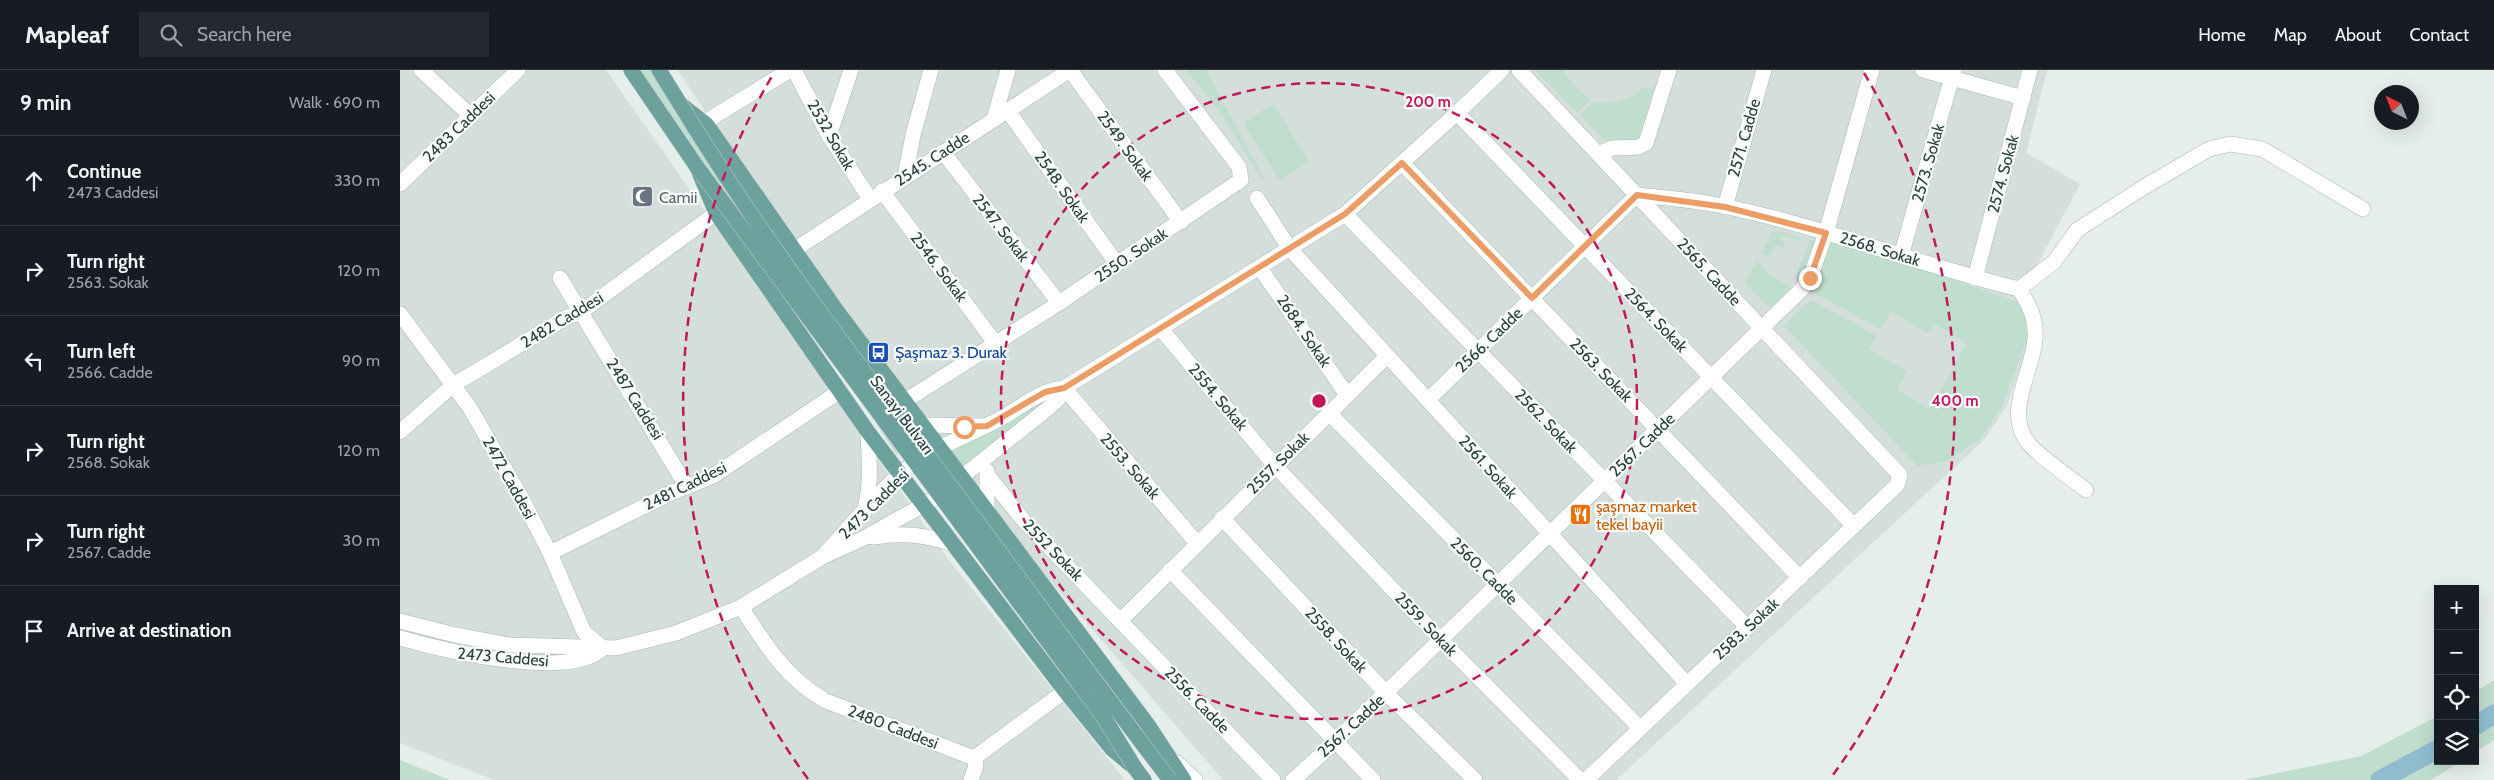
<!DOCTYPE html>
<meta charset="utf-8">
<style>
body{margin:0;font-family:Cabin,sans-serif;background:#242831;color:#f1f3f6}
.controls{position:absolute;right:15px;bottom:15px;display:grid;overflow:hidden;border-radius:0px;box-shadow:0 5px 20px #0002}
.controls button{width:45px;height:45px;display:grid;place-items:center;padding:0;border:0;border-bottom:1px solid #363941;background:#171b24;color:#f1f3f6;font:25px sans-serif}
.compass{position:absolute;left:1974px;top:15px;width:45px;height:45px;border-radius:50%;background:#171b24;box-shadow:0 5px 20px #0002;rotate:317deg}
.stop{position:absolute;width:15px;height:15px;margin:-11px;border:4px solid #ec9d66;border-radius:50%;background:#fff}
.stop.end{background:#ec9d66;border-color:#fff;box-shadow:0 1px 5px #0008}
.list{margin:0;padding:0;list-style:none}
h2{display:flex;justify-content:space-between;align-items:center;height:65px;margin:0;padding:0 20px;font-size:21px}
h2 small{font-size:16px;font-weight:400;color:#9ea1a6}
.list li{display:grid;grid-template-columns:32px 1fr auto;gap:15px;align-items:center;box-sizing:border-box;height:90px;padding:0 20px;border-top:1px solid #363941}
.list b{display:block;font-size:19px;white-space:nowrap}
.list p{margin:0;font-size:16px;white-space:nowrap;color:#9ea1a6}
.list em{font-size:16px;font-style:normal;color:#9ea1a6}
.icon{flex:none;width:28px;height:28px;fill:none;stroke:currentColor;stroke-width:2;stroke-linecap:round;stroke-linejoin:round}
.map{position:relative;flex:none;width:2094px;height:710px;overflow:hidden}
header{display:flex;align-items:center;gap:30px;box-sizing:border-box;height:70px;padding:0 25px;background:#171b24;border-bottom:1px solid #363941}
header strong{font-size:24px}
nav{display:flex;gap:28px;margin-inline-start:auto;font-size:18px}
.search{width:350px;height:45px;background:#242831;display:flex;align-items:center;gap:12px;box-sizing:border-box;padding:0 18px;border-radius:0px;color:#9ea1a6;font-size:19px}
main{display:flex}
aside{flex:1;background:#171b24}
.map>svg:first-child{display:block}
</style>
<header>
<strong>Mapleaf</strong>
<div class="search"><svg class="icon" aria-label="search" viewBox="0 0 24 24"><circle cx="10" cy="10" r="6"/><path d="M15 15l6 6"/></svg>Search here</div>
<nav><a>Home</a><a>Map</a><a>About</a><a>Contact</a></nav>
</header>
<main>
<aside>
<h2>9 min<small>Walk · 690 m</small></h2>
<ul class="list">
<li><svg class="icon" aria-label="ahead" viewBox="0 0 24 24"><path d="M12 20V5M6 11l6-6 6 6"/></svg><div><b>Continue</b><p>2473 Caddesi</p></div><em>330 m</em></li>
<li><svg class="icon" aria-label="right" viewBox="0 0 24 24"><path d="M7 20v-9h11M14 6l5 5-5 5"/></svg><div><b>Turn right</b><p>2563. Sokak</p></div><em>120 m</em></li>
<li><svg class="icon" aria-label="left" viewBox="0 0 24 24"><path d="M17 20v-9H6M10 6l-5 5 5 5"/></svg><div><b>Turn left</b><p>2566. Cadde</p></div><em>90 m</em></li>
<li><svg class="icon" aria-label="right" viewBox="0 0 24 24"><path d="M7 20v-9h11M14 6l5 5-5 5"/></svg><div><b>Turn right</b><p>2568. Sokak</p></div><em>120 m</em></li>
<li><svg class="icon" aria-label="right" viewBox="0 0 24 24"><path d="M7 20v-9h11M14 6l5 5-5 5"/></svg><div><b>Turn right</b><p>2567. Cadde</p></div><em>30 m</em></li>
<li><svg class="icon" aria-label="arrive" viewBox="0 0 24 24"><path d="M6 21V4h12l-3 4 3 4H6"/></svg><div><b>Arrive at destination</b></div></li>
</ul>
</aside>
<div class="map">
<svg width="2094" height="710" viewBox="0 0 2094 710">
<rect width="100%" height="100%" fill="#e6eeec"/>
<!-- built -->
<g fill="#d4dedb">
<path d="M0,0H206L548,489L725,710H94L0,673Z"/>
<path d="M278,0H1647L1626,83L1680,114L1634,201L1629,221L1632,268L1607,335L1585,369L1216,710H823L491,327Z"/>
</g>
<!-- green -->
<g fill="#c0decd">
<path d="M240,0H252L511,373L497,385Z"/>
<path d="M786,0H806L865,111L861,108L820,42Z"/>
<path d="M1135,0H1162L1177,19L1191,29L1177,43Z"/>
<path d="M1243,17L1254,20L1237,70L1206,72L1180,45L1193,32C1211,33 1231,32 1243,17Z"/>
<path d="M873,34L909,91L880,111L843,53Z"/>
<path d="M1373,160L1402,167L1401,170L1382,166L1381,170L1385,172L1383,178L1374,176L1370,187L1361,183Z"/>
<path d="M1429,168L1624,234L1627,269L1602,336L1580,369L1547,391L1518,396L1384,256L1411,230L1477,266L1469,280L1507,301L1497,320L1530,339L1567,273L1534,254L1528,263L1491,242L1481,259L1415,223Z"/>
<path d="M1410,170L1415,171L1405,203L1398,210L1395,208Z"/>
<path d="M1357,189L1368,204L1391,217L1370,238L1345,213Z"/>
<path d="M652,325L653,327L563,396L551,381Z"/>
<path d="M2094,610V670L2075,682V622Z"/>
<path d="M2038,646V691H2061L2031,710H1843L1961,686Z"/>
<path d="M0,690L50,710H0Z"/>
</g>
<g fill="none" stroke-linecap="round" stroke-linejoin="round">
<!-- river -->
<g stroke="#91bcd0" stroke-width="19">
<path d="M2075,656L2094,644"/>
<path d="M1980,710L2038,679"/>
</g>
<defs>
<g id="minor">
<path d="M21,0L70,45"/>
<path d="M394,0L429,66L470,129"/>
<path d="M670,0L781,152"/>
<path d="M1119,0L1500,405L1497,415L1186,710"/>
<path d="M1523,0L1623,28"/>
<path d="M608,41L717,194"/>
<path d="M1057,43L1454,456"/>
<path d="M594,49L608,0"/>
<path d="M305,52L390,0"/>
<path d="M429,66L451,0"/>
<path d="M543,82L659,233"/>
<path d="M1198,84L1212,78L1239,77L1246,73L1269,0"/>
<path d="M1002,93L1400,508"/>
<path d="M505,107L513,65L531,0"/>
<path d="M0,114L118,0"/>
<path d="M482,121L596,274"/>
<path d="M857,128L890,179L1287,614"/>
<path d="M1325,137L1364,0"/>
<path d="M945,144L1348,558"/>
<path d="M394,180L670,0"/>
<path d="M1501,186L1554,0"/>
<path d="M860,198L947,325"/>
<path d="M160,208L287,417"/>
<path d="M1575,208L1630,0"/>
<path d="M1619,219L1654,192L1677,160L1744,117L1809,79L1830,74L1862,79L1963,139"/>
<path d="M0,244L70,338L121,427L150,483L184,562L203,578"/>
<path d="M761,259L875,396L1041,570L1180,710"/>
<path d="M664,318L797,473"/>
<path d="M1028,330L1237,125C1266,128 1295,130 1323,136C1424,157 1520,195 1619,219C1629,234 1637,250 1635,269C1633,302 1603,343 1629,374C1640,387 1671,408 1686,420"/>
<path d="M505,331L659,233L841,110L839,97L765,0"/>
<path d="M929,343L1240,658"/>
<path d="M524,355L583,356"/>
<path d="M0,362L53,315L165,248L181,242L316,143"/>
<path d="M588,406L624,451L873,710"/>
<path d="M587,440V401"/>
<path d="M464,442C472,415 469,389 468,362"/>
<path d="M822,448L986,623L1075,710"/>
<path d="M473,467C505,462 523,465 554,474"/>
<path d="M150,483L271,423L313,406L440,321"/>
<path d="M422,487C451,456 486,411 521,388C547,372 577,362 603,347C623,336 640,320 664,318L945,144L1057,43L1102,0"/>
<path d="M770,500L973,710"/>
<path d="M341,537C366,575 386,609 426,631L574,688L665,621"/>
<path d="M721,550L987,286"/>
<path d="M0,551L55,565L110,575L216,578L276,563L341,537L422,487L464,468L534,429L651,336L658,329L664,318"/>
<path d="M0,568C41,580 171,611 203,578"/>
<path d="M776,692L795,710"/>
<path d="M571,710L576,696L574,688"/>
<path d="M893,710L935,672L1402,219L1410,208L1426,163L1472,0"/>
</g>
<g id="major">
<path d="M231,0L297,97L316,143L468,362L665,621L712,679L735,698L744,710"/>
<path d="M259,0L280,34L307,55L437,241L748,655L784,710"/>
</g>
</defs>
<!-- minor casing -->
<use href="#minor" stroke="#a8b6b4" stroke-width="16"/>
<!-- major casing -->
<use href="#major" stroke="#c2cac9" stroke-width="16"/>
<!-- minor -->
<use href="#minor" stroke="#fff" stroke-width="15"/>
<!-- major -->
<use href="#major" stroke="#6da19d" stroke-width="15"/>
<defs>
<g id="major-bridge">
<path d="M280,34C361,167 455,291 549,414C623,513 695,612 770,710"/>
<path d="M297,97L703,646L735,698"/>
</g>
</defs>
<!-- major-bridge casing -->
<use href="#major-bridge" stroke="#c2cac9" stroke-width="16" stroke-linecap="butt"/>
<!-- major-bridge -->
<use href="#major-bridge" stroke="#6da19d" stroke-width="15"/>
</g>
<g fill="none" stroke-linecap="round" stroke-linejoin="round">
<!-- route -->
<path stroke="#ec9d66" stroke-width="6" d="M564,357L587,356L645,322L664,318L945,144L1002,93L1132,228L1237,125L1325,137L1426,163L1410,208"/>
</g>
<!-- distance rings -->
<g fill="none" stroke="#c2185b" stroke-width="2.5" stroke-dasharray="9 6">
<circle cx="919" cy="331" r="318"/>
<path d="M408 709A636 636 0 0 1 374 3M1464 3A636 636 0 0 1 1430 709"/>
</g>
<!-- icons -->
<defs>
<symbol id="mosque-square" viewBox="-11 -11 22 22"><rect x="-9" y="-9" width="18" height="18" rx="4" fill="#6b7280" stroke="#f7faf9"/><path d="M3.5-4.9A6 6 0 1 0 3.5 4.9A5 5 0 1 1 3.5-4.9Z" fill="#fff"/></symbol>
<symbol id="bus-square" viewBox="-11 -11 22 22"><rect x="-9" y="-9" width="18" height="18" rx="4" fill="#1a4fb4" stroke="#f7faf9"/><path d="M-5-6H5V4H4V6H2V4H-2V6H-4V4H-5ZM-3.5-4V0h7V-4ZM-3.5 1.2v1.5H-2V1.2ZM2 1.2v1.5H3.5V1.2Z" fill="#fff"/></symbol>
<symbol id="restaurant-square" viewBox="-11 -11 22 22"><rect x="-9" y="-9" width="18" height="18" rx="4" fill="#e8710a" stroke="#f7faf9"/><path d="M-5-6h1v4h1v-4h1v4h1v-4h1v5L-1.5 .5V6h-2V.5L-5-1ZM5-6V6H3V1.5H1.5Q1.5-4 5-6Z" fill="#fff"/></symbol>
</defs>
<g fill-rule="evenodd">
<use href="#mosque-square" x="230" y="114" width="25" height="25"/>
<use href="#bus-square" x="466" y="270" width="25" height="25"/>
<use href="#restaurant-square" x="1168" y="432" width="25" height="25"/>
</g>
<g text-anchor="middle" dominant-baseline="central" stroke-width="4.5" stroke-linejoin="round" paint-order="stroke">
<!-- street labels -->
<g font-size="16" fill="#25403d" stroke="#f7faf9">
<text transform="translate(59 57) rotate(-44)">2483 Caddesi</text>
<text transform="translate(431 65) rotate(60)">2532 Sokak</text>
<text transform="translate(1344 68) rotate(-74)">2571. Cadde</text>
<text transform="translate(725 76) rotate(54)">2549. Sokak</text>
<text transform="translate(532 89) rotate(-33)">2545. Cadde</text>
<text transform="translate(1528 93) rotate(-74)">2573. Sokak</text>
<text transform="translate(1603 104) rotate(-75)">2574. Sokak</text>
<text transform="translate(662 117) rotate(55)">2548. Sokak</text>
<text transform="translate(601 158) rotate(52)">2547. Sokak</text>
<text transform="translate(1480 179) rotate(17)">2568. Sokak</text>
<text transform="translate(731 185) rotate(-34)">2550. Sokak</text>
<text transform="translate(539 197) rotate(53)">2546. Sokak</text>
<text transform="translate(1309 202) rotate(47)">2565. Cadde</text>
<text transform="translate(162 250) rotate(-31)">2482 Caddesi</text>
<text transform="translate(1256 250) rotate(46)">2564. Sokak</text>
<text transform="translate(904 261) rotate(56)">2684. Sokak</text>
<text transform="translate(1089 270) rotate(-44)">2566. Cadde</text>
<text transform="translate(1201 300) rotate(46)">2563. Sokak</text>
<text transform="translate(818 327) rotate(50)">2554. Sokak</text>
<text transform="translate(235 329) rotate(58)">2487 Caddesi</text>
<text transform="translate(502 345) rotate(53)">Sanayi Bulvarı</text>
<text transform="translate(1146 351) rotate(46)">2562. Sokak</text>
<text transform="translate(1242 375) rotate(-44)">2567. Cadde</text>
<text transform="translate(878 393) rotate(-45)">2557. Sokak</text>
<text transform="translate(730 396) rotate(49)">2553. Sokak</text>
<text transform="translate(1088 397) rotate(48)">2561. Sokak</text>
<text transform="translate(109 408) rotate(61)">2472 Caddesi</text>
<text transform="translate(285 416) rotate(-26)">2481 Caddesi</text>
<text transform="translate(474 434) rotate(-45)">2473 Caddesi</text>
<text transform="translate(653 480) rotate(46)">2552 Sokak</text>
<text transform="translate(1084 501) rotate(45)">2560. Cadde</text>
<text transform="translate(1026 554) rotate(46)">2559. Sokak</text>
<text transform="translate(1346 559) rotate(-43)">2583. Sokak</text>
<text transform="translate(936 570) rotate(47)">2558. Sokak</text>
<text transform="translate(103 587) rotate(5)">2473 Caddesi</text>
<text transform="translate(797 630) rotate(46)">2556. Cadde</text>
<text transform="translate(951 656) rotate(-43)">2567. Cadde</text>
<text transform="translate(493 657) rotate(21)">2480 Caddesi</text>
</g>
<!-- worship labels -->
<g font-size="16" fill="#5b616d" stroke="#f7faf9" text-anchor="start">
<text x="259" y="127">Camii</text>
</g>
<!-- transit labels -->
<g font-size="16" fill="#164399" stroke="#f7faf9" text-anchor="start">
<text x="495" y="282">Şaşmaz 3. Durak</text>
</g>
<!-- food labels -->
<g font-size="16" fill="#c56008" stroke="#f7faf9" text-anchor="start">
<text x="1196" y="436">şaşmaz market<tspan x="1196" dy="18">tekel bayii</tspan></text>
</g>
</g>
<circle cx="919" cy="331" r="8" fill="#c2185b" stroke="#f7faf9" stroke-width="2.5"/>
<g font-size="15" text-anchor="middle" font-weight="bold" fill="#c2185b" stroke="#f7faf9" stroke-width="4.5" stroke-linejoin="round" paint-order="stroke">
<text x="1028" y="37">200 m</text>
<text x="1555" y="336">400 m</text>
</g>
</svg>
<div class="controls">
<button>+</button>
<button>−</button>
<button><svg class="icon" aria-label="locate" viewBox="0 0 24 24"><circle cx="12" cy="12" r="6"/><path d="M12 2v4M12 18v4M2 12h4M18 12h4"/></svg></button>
<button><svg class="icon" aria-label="layers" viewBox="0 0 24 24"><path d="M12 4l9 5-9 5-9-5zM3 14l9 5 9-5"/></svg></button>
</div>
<svg class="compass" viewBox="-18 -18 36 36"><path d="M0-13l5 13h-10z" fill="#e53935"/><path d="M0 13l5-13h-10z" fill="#9ea1a6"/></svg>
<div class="stop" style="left:564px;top:357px"></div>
<div class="stop end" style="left:1410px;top:208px"></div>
</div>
</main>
